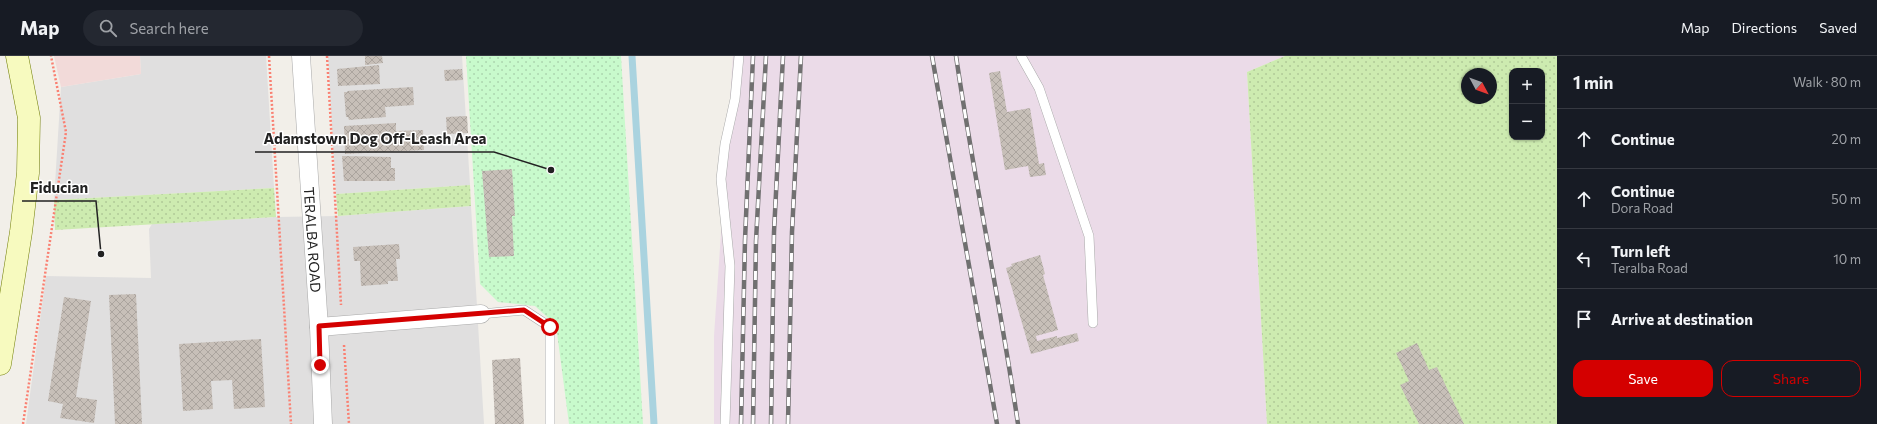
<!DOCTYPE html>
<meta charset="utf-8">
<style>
body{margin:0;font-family:Commissioner,sans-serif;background:#242831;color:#f1f3f6}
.controls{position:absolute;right:12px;top:12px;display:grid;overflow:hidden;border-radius:8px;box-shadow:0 1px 3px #0004}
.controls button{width:36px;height:36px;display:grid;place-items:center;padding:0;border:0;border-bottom:1px solid #363941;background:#171b24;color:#f1f3f6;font:20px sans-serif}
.compass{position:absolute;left:1461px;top:12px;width:36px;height:36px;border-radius:50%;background:#171b24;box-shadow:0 1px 3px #0004;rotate:131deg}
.stop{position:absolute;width:12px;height:12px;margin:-9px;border:3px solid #d40000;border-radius:50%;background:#fff}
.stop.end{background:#d40000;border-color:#fff;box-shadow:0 1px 4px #0008}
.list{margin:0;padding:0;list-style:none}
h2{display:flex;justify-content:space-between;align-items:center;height:52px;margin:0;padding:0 16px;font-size:17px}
h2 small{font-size:13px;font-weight:400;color:#9ea1a6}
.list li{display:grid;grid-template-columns:26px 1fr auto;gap:12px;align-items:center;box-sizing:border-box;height:60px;padding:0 16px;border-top:1px solid #363941}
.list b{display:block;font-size:15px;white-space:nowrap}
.list p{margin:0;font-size:13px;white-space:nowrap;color:#9ea1a6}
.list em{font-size:13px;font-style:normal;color:#9ea1a6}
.actions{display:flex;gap:8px;padding:12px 16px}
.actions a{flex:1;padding:9px 0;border:1px solid #d40000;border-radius:12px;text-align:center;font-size:14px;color:#d40000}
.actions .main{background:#d40000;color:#fff}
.icon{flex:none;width:22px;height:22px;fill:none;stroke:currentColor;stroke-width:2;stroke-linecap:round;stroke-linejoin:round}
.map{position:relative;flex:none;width:1557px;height:368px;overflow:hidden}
header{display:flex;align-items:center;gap:24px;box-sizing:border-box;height:56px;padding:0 20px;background:#171b24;border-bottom:1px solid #363941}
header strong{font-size:19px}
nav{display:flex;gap:22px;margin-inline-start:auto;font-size:14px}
.search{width:280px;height:36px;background:#242831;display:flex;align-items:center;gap:10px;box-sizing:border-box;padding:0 14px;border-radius:22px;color:#9ea1a6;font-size:15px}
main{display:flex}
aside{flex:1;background:#171b24}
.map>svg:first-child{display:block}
</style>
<header>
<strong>Map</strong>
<div class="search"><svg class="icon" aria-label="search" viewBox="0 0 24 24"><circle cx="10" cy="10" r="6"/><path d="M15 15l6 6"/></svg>Search here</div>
<nav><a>Map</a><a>Directions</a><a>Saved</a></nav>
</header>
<main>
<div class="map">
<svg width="1557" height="368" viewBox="0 0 1557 368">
<defs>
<pattern id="grass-dots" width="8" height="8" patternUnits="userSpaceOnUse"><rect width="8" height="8" fill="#cdebb0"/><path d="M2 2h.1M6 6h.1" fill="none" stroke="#b0c997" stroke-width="1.8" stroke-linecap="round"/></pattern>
<pattern id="park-dots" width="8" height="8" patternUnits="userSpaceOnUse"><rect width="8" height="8" fill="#c8facc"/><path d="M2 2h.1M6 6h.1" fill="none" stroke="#acd6af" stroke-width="1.8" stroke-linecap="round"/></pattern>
<pattern id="building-cross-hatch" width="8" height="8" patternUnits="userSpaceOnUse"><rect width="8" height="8" fill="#c7bfb8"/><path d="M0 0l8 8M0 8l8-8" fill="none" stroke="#aba49e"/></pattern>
</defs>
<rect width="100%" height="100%" fill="#f2efe9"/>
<!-- residential -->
<g fill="#e0dfdf">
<path d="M140,0H266L274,132L54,144L61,31L141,18Z"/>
<path d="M328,0H462L470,129L336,138Z"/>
<path d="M471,150L484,368H26L46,220L151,222L149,173L152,168L276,161L338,160Z"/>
</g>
<!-- commercial -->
<path fill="#f2dad9" d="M54,0H140L141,18L61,31Z"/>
<!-- railway -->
<path fill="#ebdbe8" d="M733,0H1285L1247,16L1267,368H714V280Z"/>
<!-- grass -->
<g fill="url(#grass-dots)" fill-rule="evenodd">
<path d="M1285,0H1557V368H1267L1247,16ZM1512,15H1542V81H1512ZM1467,18H1491V42H1467Z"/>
<path d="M470,129L471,150L338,160L336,138Z"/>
<path d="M274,132L276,161L55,174L54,144Z"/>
</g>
<!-- park -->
<path fill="url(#park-dots)" d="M466,0H621L643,368H569L556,269L535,250L498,246L480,228Z"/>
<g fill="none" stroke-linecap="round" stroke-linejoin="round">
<!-- stream -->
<path stroke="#aad3df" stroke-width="7" d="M632,0L654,368"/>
</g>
<!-- building -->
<g fill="url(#building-cross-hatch)">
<path d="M365,0H382L383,7L365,9Z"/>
<path d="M379,9L380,28L338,30L337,13Z"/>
<path d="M462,13L463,24L445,25L444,14Z"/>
<path d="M1000,15L1007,56L1030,52L1039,108L1044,107L1046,119L1030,121L1028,110L1005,114L989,17Z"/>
<path d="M413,31L414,49L385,51L386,61L349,64L348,61H346L344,36H348L347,35Z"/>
<path d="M467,60L468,77L447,78L446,61Z"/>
<path d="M396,67V75L423,74L424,94L345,98L344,70Z"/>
<path d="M342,100L391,101V112H395V125H344Z"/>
<path d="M512,113L515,160H512L514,200L489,201L482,115Z"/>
<path d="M399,188L400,203H396L398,225H388V228L361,230L360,205H354L353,191Z"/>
<path d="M1040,199L1045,218L1043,219L1058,274L1036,280L1037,285L1057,280V282L1077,277L1079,285L1031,298L1006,212L1012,210L1011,208Z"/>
<path d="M136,238L142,368H115L109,239Z"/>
<path d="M64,241L91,245L76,341L97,344L94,367L60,362L63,348L48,345Z"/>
<path d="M261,283L265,351L234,353L232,324L211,325L213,353L183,355L179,288Z"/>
<path d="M1417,287L1429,314L1437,311L1464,368H1419L1400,329L1409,325L1396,297Z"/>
<path d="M520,302L524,368H495L492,304Z"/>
</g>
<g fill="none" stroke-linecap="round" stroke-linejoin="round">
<defs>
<g id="lane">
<path d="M1021,0L1039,32L1089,180L1093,267"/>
<path d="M481,258L524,254L550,271V368"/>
<path d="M725,368L730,210L721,123L725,88L735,43L739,0"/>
</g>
<g id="street">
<path id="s1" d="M301,0L319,271L323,368"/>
<path d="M319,271L481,258"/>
</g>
<path id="secondary" d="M0,308L21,176L28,117L29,62L17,0"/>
</defs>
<!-- lane casing -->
<use href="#lane" stroke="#a9a9a9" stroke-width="10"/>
<!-- street casing -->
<use href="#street" stroke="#a9a9a9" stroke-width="19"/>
<!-- secondary casing -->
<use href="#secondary" stroke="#707d05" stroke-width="23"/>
<!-- path -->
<g stroke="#fa8072" stroke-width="2.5" stroke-dasharray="2 2" stroke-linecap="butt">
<path d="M269,0L291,368"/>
<path d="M327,0L341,249"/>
<path d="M344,289L349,368"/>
<path d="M23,368L66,76L51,0"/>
</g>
<!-- lane -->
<use href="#lane" stroke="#fff" stroke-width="9"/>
<!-- street -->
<use href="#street" stroke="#fff" stroke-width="18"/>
<!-- secondary -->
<use href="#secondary" stroke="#f7fabf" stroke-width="22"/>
<defs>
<g id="rail">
<path d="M932,0L997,368"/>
<path d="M956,0C974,123 1000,245 1018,368"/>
<path d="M741,368L745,184L753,0"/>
<path d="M753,368L756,185L766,0"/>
<path d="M771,368L774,176L783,0"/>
<path d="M788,368L792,176L801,0"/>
</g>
</defs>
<!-- rail casing -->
<use href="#rail" stroke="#707070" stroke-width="4.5"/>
<!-- rail -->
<use href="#rail" stroke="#fff" stroke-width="3" stroke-dasharray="9" stroke-linecap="butt"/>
</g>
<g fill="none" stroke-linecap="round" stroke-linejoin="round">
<!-- route -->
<path stroke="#d40000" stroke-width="5" d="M320,309L319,270L524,254L550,271"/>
</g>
<g text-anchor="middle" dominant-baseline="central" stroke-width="3" stroke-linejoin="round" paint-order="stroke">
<!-- street labels -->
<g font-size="14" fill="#222" stroke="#fff">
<text stroke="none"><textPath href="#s1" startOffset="184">TERALBA ROAD</textPath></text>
</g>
</g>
<!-- callouts -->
<path fill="none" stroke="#222" stroke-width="1.5" d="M551 114L494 96H255M101 198L96 145H22"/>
<g fill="#222" stroke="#fff" stroke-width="1.5">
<circle cx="551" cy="114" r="4"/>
<circle cx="101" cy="198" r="4"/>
</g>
<g font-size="15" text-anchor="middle" font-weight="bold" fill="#222" stroke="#fff" stroke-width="3" stroke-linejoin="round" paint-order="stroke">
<text x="375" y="88">Adamstown Dog Off-Leash Area</text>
<text x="59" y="137">Fiducian</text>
</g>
</svg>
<div class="controls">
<button>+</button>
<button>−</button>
</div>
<svg class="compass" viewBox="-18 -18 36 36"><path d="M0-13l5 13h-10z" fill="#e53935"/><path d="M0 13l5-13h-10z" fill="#9ea1a6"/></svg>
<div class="stop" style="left:550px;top:271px"></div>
<div class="stop end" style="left:320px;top:309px"></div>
</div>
<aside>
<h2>1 min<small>Walk · 80 m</small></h2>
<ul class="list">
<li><svg class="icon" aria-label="ahead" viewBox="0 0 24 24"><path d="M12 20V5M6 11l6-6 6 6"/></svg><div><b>Continue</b></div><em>20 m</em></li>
<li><svg class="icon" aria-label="ahead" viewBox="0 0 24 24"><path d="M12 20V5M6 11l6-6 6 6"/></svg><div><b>Continue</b><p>Dora Road</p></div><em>50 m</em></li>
<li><svg class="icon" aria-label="left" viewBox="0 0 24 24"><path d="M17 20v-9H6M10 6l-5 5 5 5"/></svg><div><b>Turn left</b><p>Teralba Road</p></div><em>10 m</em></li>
<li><svg class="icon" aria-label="arrive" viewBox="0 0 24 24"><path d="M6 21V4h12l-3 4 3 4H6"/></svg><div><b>Arrive at destination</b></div></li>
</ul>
<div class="actions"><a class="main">Save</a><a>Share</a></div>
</aside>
</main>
